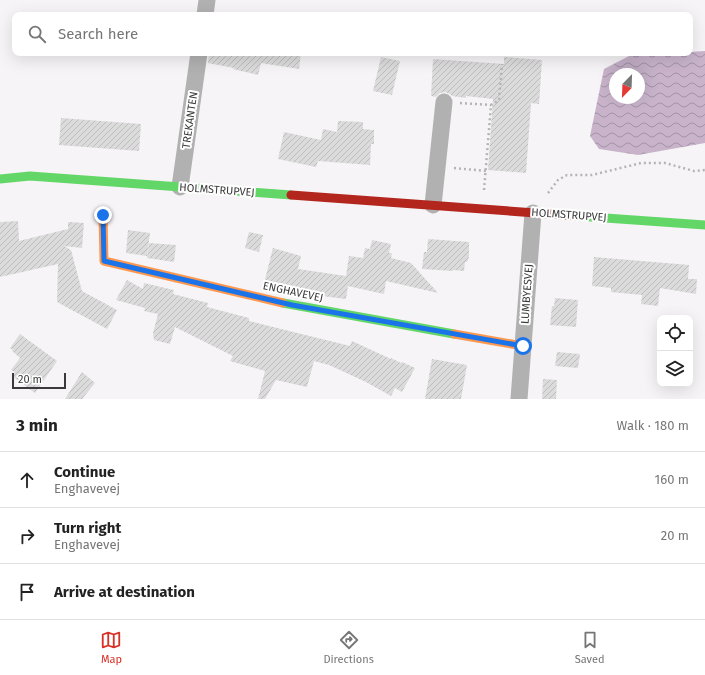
<!DOCTYPE html>
<meta charset="utf-8">
<style>
body{margin:0;font-family:"Fira Sans",sans-serif;background:#f2f2f2;color:#222}
.controls{position:absolute;right:12px;bottom:12px;display:grid;overflow:hidden;border-radius:8px;box-shadow:0 4px 16px #0002}
.controls button{width:36px;height:36px;display:grid;place-items:center;padding:0;border:0;border-bottom:1px solid #e0e0e0;background:#fff;color:#222;font:20px sans-serif}
.compass{position:absolute;left:609px;top:68px;width:36px;height:36px;border-radius:50%;background:#fff;box-shadow:0 4px 16px #0002;rotate:203deg}
.scale{position:absolute;left:12px;bottom:10px;width:54px;box-sizing:border-box;padding-left:4px;border:2px solid #3b3a3b;border-top:0;font-size:11px;line-height:14px;white-space:nowrap;color:#3b3a3b;-webkit-text-stroke:3px #fff;paint-order:stroke}
.stop{position:absolute;width:12px;height:12px;margin:-9px;border:3px solid #1a73e8;border-radius:50%;background:#fff}
.stop.end{background:#1a73e8;border-color:#fff;box-shadow:0 1px 4px #0008}
.list{margin:0;padding:0;list-style:none}
h2{display:flex;justify-content:space-between;align-items:center;height:52px;margin:0;padding:0 16px;font-size:17px}
h2 small{font-size:13px;font-weight:400;color:#767676}
.list li{display:grid;grid-template-columns:26px 1fr auto;gap:12px;align-items:center;box-sizing:border-box;height:56px;padding:0 16px;border-top:1px solid #e0e0e0}
.list b{display:block;font-size:15px;white-space:nowrap}
.list p{margin:0;font-size:13px;white-space:nowrap;color:#767676}
.list em{font-size:13px;font-style:normal;color:#767676}
.icon{flex:none;width:22px;height:22px;fill:none;stroke:currentColor;stroke-width:2;stroke-linecap:round;stroke-linejoin:round}
.map{position:relative;flex:none;width:705px;height:399px;overflow:hidden}
.search{position:absolute;background:#fff;box-shadow:0 4px 16px #0002;left:12px;right:12px;top:12px;height:44px;display:flex;align-items:center;gap:10px;box-sizing:border-box;padding:0 14px;border-radius:8px;color:#767676;font-size:15px}
.sheet{height:220px;background:#fff}
nav{display:flex;justify-content:space-around;align-items:center;box-sizing:border-box;height:56px;border-top:1px solid #e0e0e0;background:#fff;font-size:11px;color:#767676}
nav a{display:grid;justify-items:center;gap:2px}
nav .on{color:#d93025}
.map>svg:first-child{display:block}
</style>
<div class="map">
<svg width="705" height="399" viewBox="0 0 705 399">
<defs>
<pattern id="water-waves" width="16" height="10" patternUnits="userSpaceOnUse"><rect width="16" height="10" fill="#c8b3cb"/><path d="M0 5q4-4 8 0t8 0" fill="none" stroke="#a493a6"/></pattern>
<pattern id="building-hatch" width="6" height="6" patternUnits="userSpaceOnUse"><rect width="6" height="6" fill="#dcdbdc"/><path d="M-1 1l2-2M0 6l6-6M5 7l2-2" fill="none" stroke="#bebdbe"/></pattern>
</defs>
<rect width="100%" height="100%" fill="#f6f4f6"/>
<!-- water -->
<path fill="url(#water-waves)" fill-rule="evenodd" d="M705,51V143L638,155L599,149L590,136L604,69L629,56L690,53V52ZM615,74H639V98H615Z"/>
<!-- building -->
<g fill="url(#building-hatch)">
<path d="M209,53H301L299,69L261,63L258,75L233,69L234,68L208,63Z"/>
<path d="M381,57L400,61L392,95L373,91Z"/>
<path d="M504,57L542,60L539,104L531,103L526,173L488,170L493,99L466,96V98L452,96L450,94L445,92L440,93L436,97L431,96L433,59L504,64Z"/>
<path d="M61,118L141,124L139,151L59,145Z"/>
<path d="M338,121L363,122V129L374,130V144H371L370,165L318,161L316,167L278,159L284,132L321,140L323,129L337,132Z"/>
<path d="M18,221L19,241L68,229V222L84,223L82,248L64,246L71,250L82,291L117,310L107,329L57,302L58,264L0,277V222Z"/>
<path d="M128,230L150,233L147,256L126,253Z"/>
<path d="M249,232L263,235L259,252L245,248Z"/>
<path d="M428,239L469,242V257L467,262H465L464,271L453,270V271L422,269L424,252H427Z"/>
<path d="M372,240L391,244L389,253H392L391,258L411,263L438,293L386,281L384,294L348,286L346,299L314,295L315,291L288,287L287,289L264,283L273,248L301,256L298,269L346,276L349,256L363,258L365,248L370,249Z"/>
<path d="M149,243L176,245L174,262L147,258Z"/>
<path d="M594,257L689,265L688,279H697L696,294L660,288L658,306L641,304L642,295L611,292V288L592,286Z"/>
<path d="M127,280L143,289L144,283L174,290L173,294L208,303L207,307L249,318V321L350,346L352,341L391,359V358L401,363L402,362L415,368L402,392L395,388L391,396L366,382L329,365L314,361L307,387L276,380L265,399H258L265,371L230,361L233,356L175,327L170,344L154,340L153,333L158,314L144,311L145,308L116,300Z"/>
<path d="M555,298L578,300L576,327L550,325L552,306H554Z"/>
<path d="M20,334L57,361L35,393L12,376L15,372L11,370L20,358L12,351L13,350L10,348Z"/>
<path d="M557,352L580,354L578,368L555,366Z"/>
<path d="M432,359L467,365L461,399H425Z"/>
<path d="M82,372L95,383L82,399H65Z"/>
<path d="M543,379L557,380L556,399H542Z"/>
</g>
<g fill="none" stroke-linecap="round" stroke-linejoin="round">
<!-- path -->
<g stroke="#b5b4b5" stroke-width="2.5" stroke-dasharray="2 3" stroke-linecap="butt">
<path d="M460,103L491,105"/>
<path d="M454,168L486,171"/>
<path d="M484,190L491,105L499,100L502,64"/>
<path d="M548,193L558,180L567,175H592L641,163H665L694,171L705,170"/>
</g>
<!-- street -->
<g stroke="#b1b1b1" stroke-width="17">
<path d="M205,15L207,0"/>
<path d="M180,187L199,53"/>
<path d="M433,205L444,102"/>
<path d="M519,399L533,213"/>
</g>
<!-- fast -->
<g stroke="#63d668" stroke-width="9">
<path d="M0,179L30,176L291,195"/>
<path d="M577,216L705,225"/>
<path d="M283,303L454,334"/>
</g>
<!-- slow -->
<g stroke="#ff974d" stroke-width="9">
<path d="M103,215L104,261L283,303"/>
<path d="M454,334L523,346"/>
</g>
<!-- jam -->
<path stroke="#b3261e" stroke-width="9" d="M291,195L577,216"/>
</g>
<g fill="none" stroke-linecap="round" stroke-linejoin="round">
<!-- route -->
<path stroke="#1a73e8" stroke-width="5" d="M103,215L104,261L292,305L523,346"/>
</g>
<g text-anchor="middle" dominant-baseline="central" stroke-width="4" stroke-linejoin="round" paint-order="stroke">
<!-- street labels -->
<g font-size="11" fill="#3b3a3b" stroke="#fff">
<text transform="translate(190 120) rotate(-82)">TREKANTEN</text>
<text transform="translate(217 190) rotate(4)">HOLMSTRUPVEJ</text>
<text transform="translate(569 215) rotate(4)">HOLMSTRUPVEJ</text>
<text transform="translate(293 292) rotate(12)">ENGHAVEVEJ</text>
<text transform="translate(527 294) rotate(-86)">LUMBYESVEJ</text>
</g>
</g>
</svg>
<div class="controls">
<button><svg class="icon" aria-label="locate" viewBox="0 0 24 24"><circle cx="12" cy="12" r="6"/><path d="M12 2v4M12 18v4M2 12h4M18 12h4"/></svg></button>
<button><svg class="icon" aria-label="layers" viewBox="0 0 24 24"><path d="M12 4l9 5-9 5-9-5zM3 14l9 5 9-5"/></svg></button>
</div>
<svg class="compass" viewBox="-18 -18 36 36"><path d="M0-13l5 13h-10z" fill="#e53935"/><path d="M0 13l5-13h-10z" fill="#767676"/></svg>
<div class="scale">20 m</div>
<div class="stop" style="left:523px;top:346px"></div>
<div class="stop end" style="left:103px;top:215px"></div>
<div class="search"><svg class="icon" aria-label="search" viewBox="0 0 24 24"><circle cx="10" cy="10" r="6"/><path d="M15 15l6 6"/></svg>Search here</div>
</div>
<section class="sheet">
<h2>3 min<small>Walk · 180 m</small></h2>
<ul class="list">
<li><svg class="icon" aria-label="ahead" viewBox="0 0 24 24"><path d="M12 20V5M6 11l6-6 6 6"/></svg><div><b>Continue</b><p>Enghavevej</p></div><em>160 m</em></li>
<li><svg class="icon" aria-label="right" viewBox="0 0 24 24"><path d="M7 20v-9h11M14 6l5 5-5 5"/></svg><div><b>Turn right</b><p>Enghavevej</p></div><em>20 m</em></li>
<li><svg class="icon" aria-label="arrive" viewBox="0 0 24 24"><path d="M6 21V4h12l-3 4 3 4H6"/></svg><div><b>Arrive at destination</b></div></li>
</ul>
</section>
<nav>
<a class="on"><svg class="icon" aria-label="map" viewBox="0 0 24 24"><path d="M3 6l6-2 6 2 6-2v14l-6 2-6-2-6 2zM9 4v14M15 6v14"/></svg>Map</a>
<a><svg class="icon" aria-label="directions" viewBox="0 0 24 24"><path d="M12 3l9 9-9 9-9-9zM9 14v-3h6M13 9l2 2-2 2"/></svg>Directions</a>
<a><svg class="icon" aria-label="saved" viewBox="0 0 24 24"><path d="M7 4h10v16l-5-4-5 4z"/></svg>Saved</a>
</nav>
